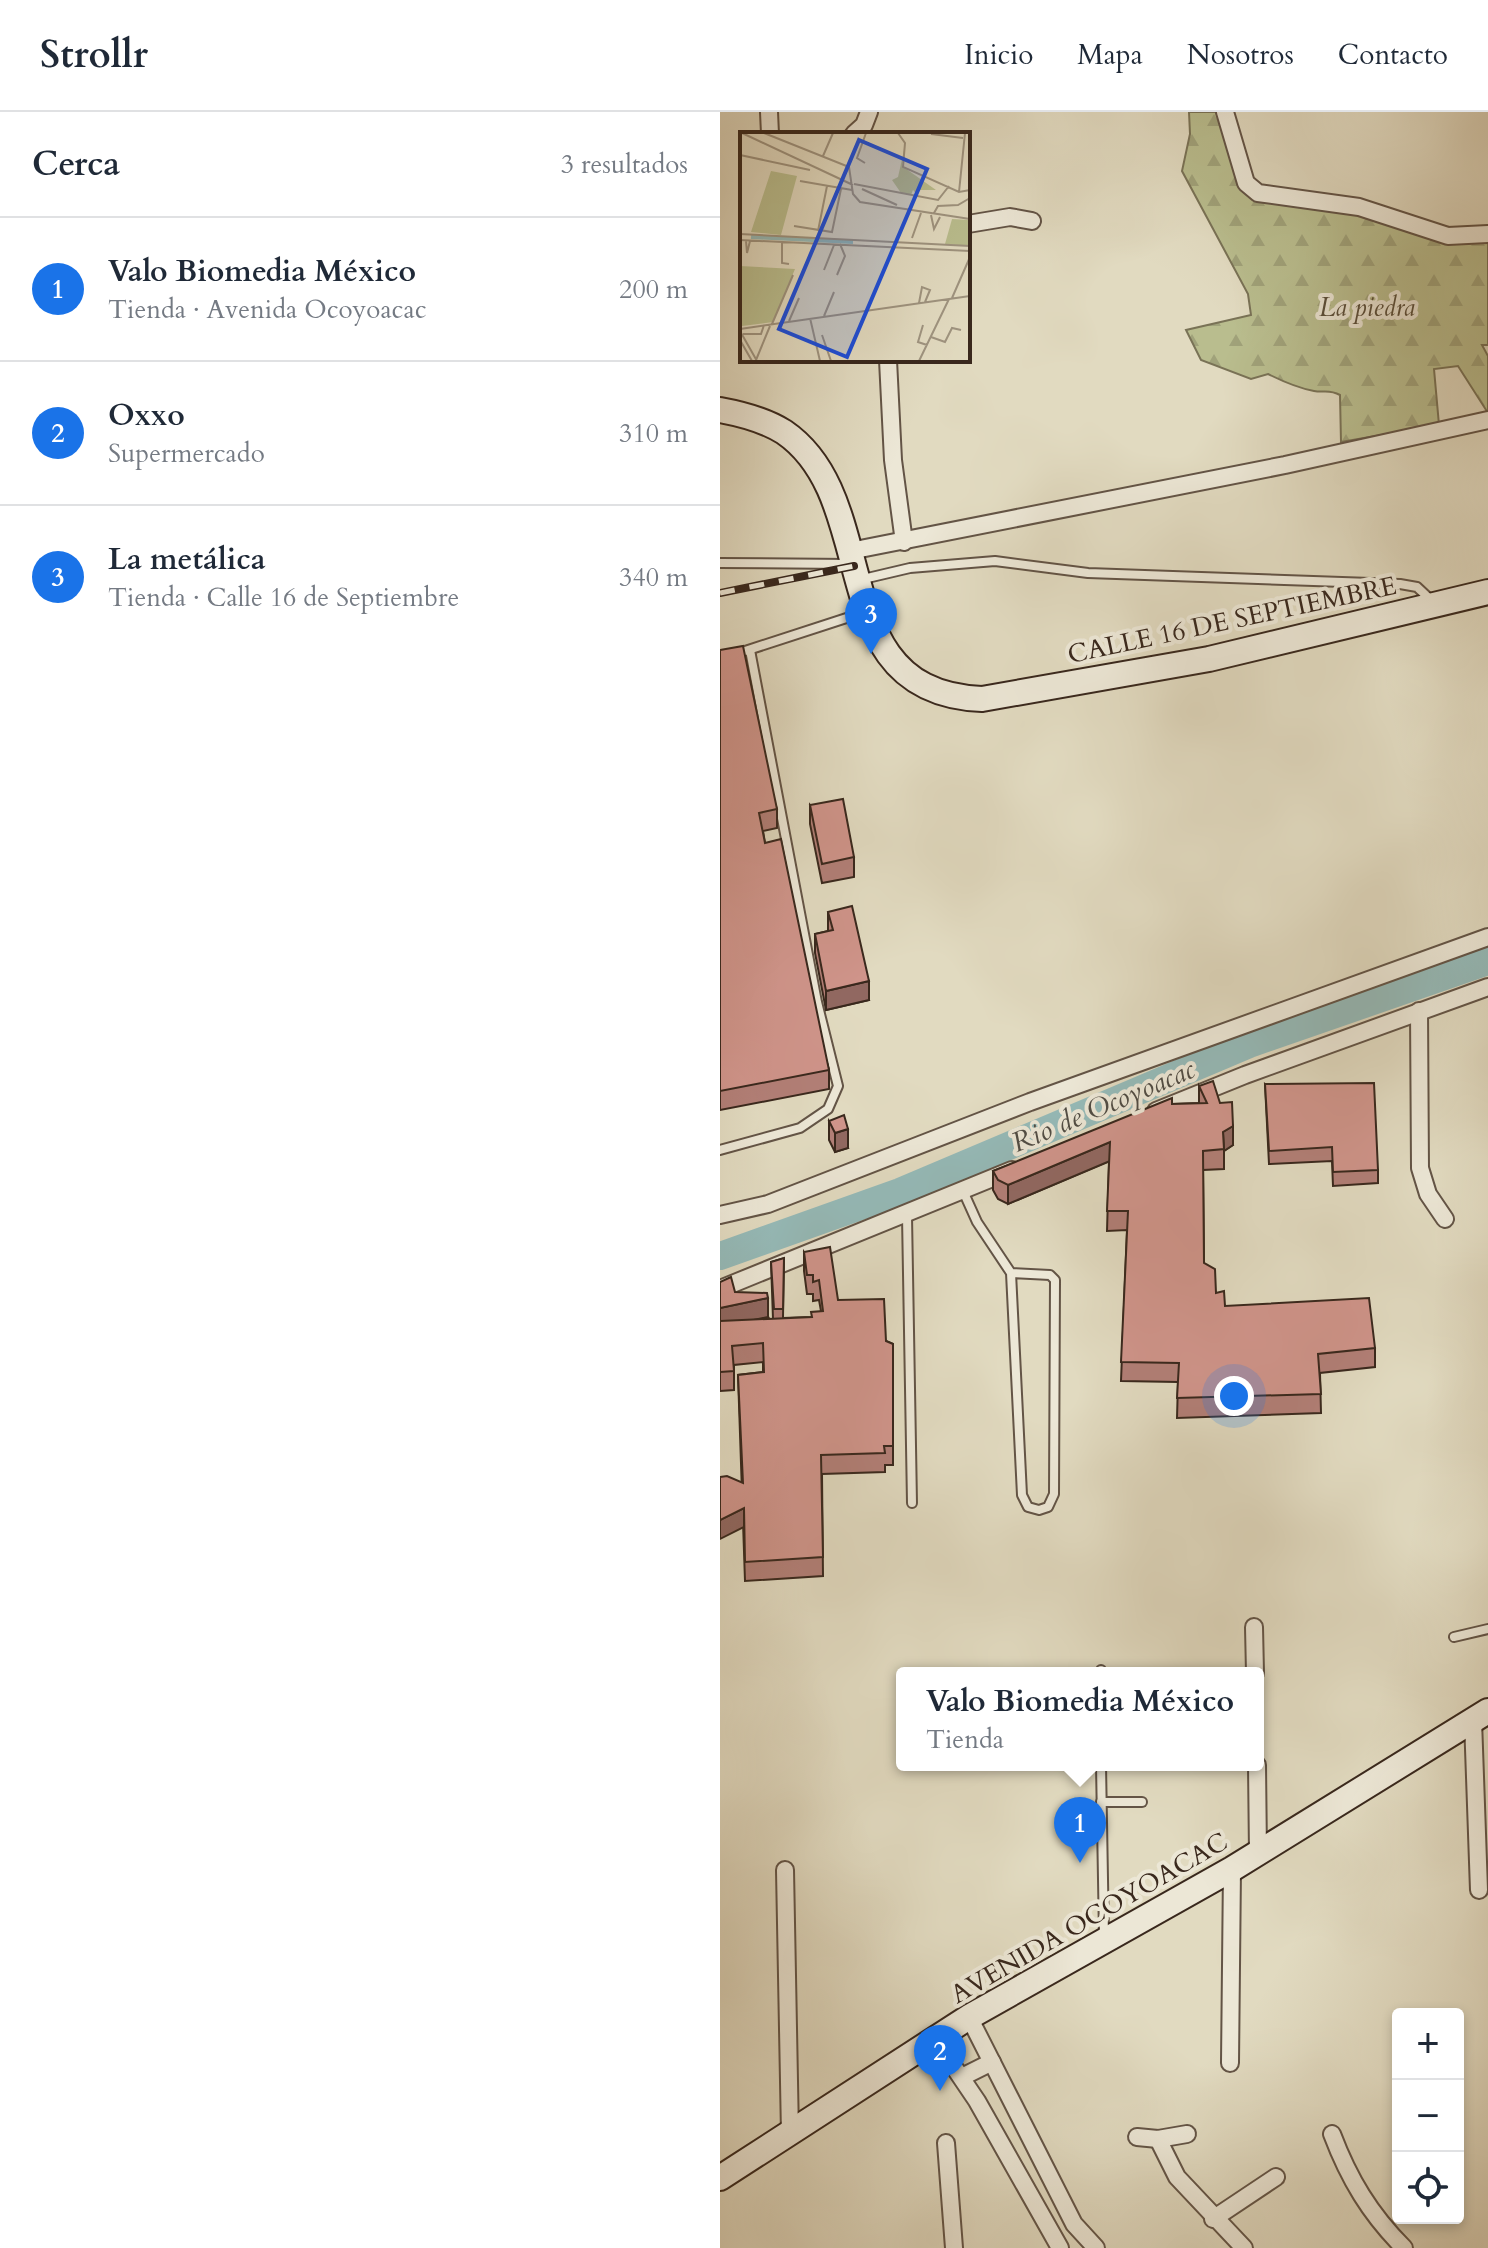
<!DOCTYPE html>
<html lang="es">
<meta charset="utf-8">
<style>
body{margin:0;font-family:Cardo,serif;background:#f2f2f3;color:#1f2937}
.controls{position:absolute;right:24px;bottom:24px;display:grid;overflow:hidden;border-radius:8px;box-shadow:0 4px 12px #0003}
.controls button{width:72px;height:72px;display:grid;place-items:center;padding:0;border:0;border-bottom:2px solid #e0e1e3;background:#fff;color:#1f2937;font:40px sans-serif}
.you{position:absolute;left:514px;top:1284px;width:28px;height:28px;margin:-20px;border:6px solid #fff;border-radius:50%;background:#1a73e8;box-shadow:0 0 0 12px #1a73e833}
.badge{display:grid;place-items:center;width:52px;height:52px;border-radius:50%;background:#1a73e8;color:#fff;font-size:26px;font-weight:700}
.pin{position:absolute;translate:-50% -66px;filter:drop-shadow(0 2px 4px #0008)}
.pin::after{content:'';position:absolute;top:42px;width:28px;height:24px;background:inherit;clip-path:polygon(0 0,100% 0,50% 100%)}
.popup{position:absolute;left:176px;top:1555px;width:368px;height:104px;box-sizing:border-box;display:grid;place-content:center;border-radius:8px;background:#fff;filter:drop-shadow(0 2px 6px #0005);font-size:26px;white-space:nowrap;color:#747a83}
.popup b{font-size:30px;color:#1f2937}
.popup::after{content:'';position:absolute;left:50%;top:100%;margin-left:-16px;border:16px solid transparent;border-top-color:#fff}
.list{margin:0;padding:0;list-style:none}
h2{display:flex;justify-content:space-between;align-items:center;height:104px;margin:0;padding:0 32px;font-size:34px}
h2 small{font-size:26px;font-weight:400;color:#747a83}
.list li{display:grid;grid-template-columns:52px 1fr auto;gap:24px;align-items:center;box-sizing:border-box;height:144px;padding:0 32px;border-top:2px solid #e0e1e3}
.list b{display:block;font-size:30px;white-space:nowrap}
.list p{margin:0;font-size:26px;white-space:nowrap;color:#747a83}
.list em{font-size:26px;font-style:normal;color:#747a83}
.icon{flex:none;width:44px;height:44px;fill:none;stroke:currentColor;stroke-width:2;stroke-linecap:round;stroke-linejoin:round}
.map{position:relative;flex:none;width:768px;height:2136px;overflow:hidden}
header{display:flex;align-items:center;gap:48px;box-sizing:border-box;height:112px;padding:0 40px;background:#fff;border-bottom:2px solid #e0e1e3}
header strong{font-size:38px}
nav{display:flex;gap:44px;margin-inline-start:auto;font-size:28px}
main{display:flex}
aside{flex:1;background:#fff}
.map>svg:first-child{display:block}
</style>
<header>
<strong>Strollr</strong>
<nav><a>Inicio</a><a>Mapa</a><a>Nosotros</a><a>Contacto</a></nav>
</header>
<main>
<aside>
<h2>Cerca<small>3 resultados</small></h2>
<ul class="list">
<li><span class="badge">1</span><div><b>Valo Biomedia México</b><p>Tienda · Avenida Ocoyoacac</p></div><em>200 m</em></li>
<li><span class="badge">2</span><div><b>Oxxo</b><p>Supermercado</p></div><em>310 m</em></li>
<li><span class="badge">3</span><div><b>La metálica</b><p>Tienda · Calle 16 de Septiembre</p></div><em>340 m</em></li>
</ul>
</aside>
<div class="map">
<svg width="768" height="2136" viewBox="0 0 768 2136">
<defs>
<pattern id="forest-firs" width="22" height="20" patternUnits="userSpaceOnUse" patternTransform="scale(2)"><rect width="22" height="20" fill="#b9bd8e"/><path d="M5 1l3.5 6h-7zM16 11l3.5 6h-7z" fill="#a0a27a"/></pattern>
</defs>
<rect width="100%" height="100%" fill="#e1dac0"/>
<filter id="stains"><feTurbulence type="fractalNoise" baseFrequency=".0025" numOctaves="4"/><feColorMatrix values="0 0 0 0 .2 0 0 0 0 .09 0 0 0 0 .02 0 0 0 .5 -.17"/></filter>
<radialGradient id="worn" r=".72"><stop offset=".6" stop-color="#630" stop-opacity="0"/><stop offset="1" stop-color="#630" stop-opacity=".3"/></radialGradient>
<!-- forest -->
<path fill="url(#forest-firs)" stroke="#797256" stroke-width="2" d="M469,0H500L520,74L768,128V233H762L768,244V301L738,254L714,257L719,313L621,330L620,283C609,277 604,281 594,279C578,276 562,269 548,262L531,267L481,248L466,218L531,203L528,182L462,59L470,22Z"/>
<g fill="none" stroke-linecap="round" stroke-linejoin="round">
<!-- river -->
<path stroke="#95bab8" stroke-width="28" d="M0,1144L180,1080L529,932L768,849"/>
<defs>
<g id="service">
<path d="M0,451L131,452"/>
<path d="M139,468L190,456L275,449L368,461L680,472L697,475L713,490"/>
<path d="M25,539L145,500"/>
<path d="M0,1038L80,1016L108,997L118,974L97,890L30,538"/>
<path d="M243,1079L257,1110L291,1161L330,1163L335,1168L334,1382L328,1395L319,1398L308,1395L302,1383L291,1161"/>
<path d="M187,1104L192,1391"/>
<path d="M734,1525L768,1517"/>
<path d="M381,1558V1561"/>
<path d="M381,1653L384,1824"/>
<path d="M381,1690H422"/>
</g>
<g id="minor">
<path d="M49,0L50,22"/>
<path d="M505,0L526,71L538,81L639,95L728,124L768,122"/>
<path d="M134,22L144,13L149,0"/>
<path d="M248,112L290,105L312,109"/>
<path d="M168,248L173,348L184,430"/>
<path d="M130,439L565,353L768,308"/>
<path d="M699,899L700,1056L708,1082L725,1107"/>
<path d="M436,999L525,963L768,875"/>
<path d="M0,1103L48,1092L310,990L768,825"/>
<path d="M0,1177L292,1058"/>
<path d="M534,1515L535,1561"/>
<path d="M753,1608L759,1778"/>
<path d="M537,1653L538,1741"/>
<path d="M65,1758L70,2022"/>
<path d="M249,1905L354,2112L376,2136"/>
<path d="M215,1927L257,1989L340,2136"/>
<path d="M510,1951L512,1757"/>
<path d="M242,1965L272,1950"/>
<path d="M612,2022C629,2067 650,2102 684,2136"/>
<path d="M417,2025L438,2027L467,2022"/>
<path d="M438,2027L457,2065L524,2136"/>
<path d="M226,2031L234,2136"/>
<path d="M493,2107L556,2065"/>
</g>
<g id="secondary">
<path d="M0,298C22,302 45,308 64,320C165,389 100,581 262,587L489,547L768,480"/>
<path d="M0,2066L249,1905L512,1757L768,1599"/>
</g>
</defs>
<!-- service casing -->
<use href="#service" stroke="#635446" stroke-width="12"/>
<!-- minor casing -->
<use href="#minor" stroke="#635446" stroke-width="20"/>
<!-- secondary casing -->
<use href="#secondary" stroke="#39281d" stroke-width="28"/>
<!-- service -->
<use href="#service" stroke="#ece7d6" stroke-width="8"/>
<!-- minor -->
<use href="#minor" stroke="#ece7d6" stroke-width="16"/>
<!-- secondary -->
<use href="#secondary" stroke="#ece7d6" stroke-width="24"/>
<defs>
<path id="rail" d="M0,481L134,454"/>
</defs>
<!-- rail casing -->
<use href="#rail" stroke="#39281d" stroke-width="8"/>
<!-- rail -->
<use href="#rail" stroke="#ece7d6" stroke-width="5" stroke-dasharray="15" stroke-linecap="butt"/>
</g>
<!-- wall -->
<g fill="#b27f77" stroke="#39281d" stroke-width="2">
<path d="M0,538L57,697V716L43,719L45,731L109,958V977L0,998Z"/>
<path d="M90,693L134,745V765L102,771L90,712Z"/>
<path d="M108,800L149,888L106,898L95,841V822L108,819Z"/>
<path d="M545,972L658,1058V1071L613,1074L612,1049L549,1052Z"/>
<path d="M479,974L513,1033L504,1039V1057L483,1058L484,1151L496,1181L505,1194L655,1236V1255L600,1261L601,1301L457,1306L458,1270L401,1269L407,1118L387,1119L389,1049L288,1092L278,1087L273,1078V1059L452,992L479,991Z"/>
<path d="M109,1009L128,1036L115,1040L109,1028Z"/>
<path d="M84,1140L118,1188L166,1229L173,1232V1353H165V1360L102,1362L103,1464L25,1469L18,1263L43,1260V1250L14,1253V1278L0,1279V1170L48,1205L36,1208L53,1207L51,1150L64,1146L63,1206L91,1205L101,1199L99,1188L93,1189V1182H87L84,1159Z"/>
</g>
<!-- shaded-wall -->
<g fill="#916861" stroke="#39281d" stroke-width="2">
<path d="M149,869V888L106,898V879Z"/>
<path d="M513,1014V1033L504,1039L503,1020Z"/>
<path d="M128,1017V1036L115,1040V1021Z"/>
<path d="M390,1030V1049L288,1092V1073Z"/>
<path d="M48,1186V1205L0,1215V1196Z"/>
<path d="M24,1396V1415L0,1427V1408Z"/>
</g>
<!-- building -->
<g fill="#cf948a" stroke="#39281d" stroke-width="2">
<path d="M23,534L57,697L39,701L45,731L61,727L109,958L0,979V538Z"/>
<path d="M123,687L134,745L102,752L90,693Z"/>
<path d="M132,794L149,869L106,879L95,822L113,818L108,800Z"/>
<path d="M493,969L500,991L512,990L513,1014L503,1020L504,1037L483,1039L484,1151L495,1157L496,1181L504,1179L505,1194L649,1186L655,1236L598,1242L601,1282L457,1286L459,1251L401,1250L408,1099H387L390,1030L288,1073L278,1068L273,1059L452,986V992L487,991L479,974Z"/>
<path d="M654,971L658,1058L613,1060L612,1035L549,1039L545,972Z"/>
<path d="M124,1003L128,1017L115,1021L109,1009Z"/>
<path d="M110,1135L118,1188L164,1187L166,1229L173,1232V1334H164L165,1341L101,1343L103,1445L25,1450L24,1396L0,1408V1365L7,1364L23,1371L18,1263L44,1260L43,1231L12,1234L14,1259L0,1260V1209L92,1205L91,1200L103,1199L99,1168L93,1170V1163H87L84,1140Z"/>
<path d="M64,1146L63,1197H54L51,1150Z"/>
<path d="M11,1165L15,1180L47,1181L48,1186L0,1196V1170Z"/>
</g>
<g text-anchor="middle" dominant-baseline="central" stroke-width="8" stroke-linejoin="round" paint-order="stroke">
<!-- park labels -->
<g font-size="26" font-style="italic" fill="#594d39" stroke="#ece7d6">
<text x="647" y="195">La piedra</text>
</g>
<!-- street labels -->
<g font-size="26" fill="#39281d" stroke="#ece7d6">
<text transform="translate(512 508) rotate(-12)">CALLE 16 DE SEPTIEMBRE</text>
<text transform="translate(369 1806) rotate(-30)">AVENIDA OCOYOACAC</text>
</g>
<!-- water labels -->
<g font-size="28" font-style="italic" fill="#504c44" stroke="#ece7d6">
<text transform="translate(383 994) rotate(-23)">Rio de Ocoyoacac</text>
</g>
</g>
<!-- overview -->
<g transform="translate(20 20)">
<rect width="230" height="230" fill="#e1dac0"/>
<path d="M31,39L57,44L41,103L11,100ZM0,134L55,137L33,190L2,194Z" fill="#b9bd8e"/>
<path d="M165,14L162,34L196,58H178V64L173,58L171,63L161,61L152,48L158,45Z" fill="#b9bd8e"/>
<path d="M212,87L230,88V114L205,112Z" fill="#b9bd8e"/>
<path fill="none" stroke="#95bab8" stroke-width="4" d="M11,105L113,110"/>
<path fill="none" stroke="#9e937f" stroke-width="2" d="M2,1L113,53M24,1L109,35L113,62L120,70L230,87M158,1L165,11L163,35L219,60L230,58M191,2L223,6M0,23L70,38M83,24L93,1M125,31L117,26L126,1M60,49L112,58M114,52L198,68L209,54M122,57L157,73M219,60L225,1M194,81L198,74L218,73L230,66M191,83L194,97L200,85M54,94L92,100L101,57M78,99L87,54M0,102L230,114M172,106L181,81M0,108L230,119M6,109L7,121L10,109M42,110V131L49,132M84,138L94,113M97,143L105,124L100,112M212,166L230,125M179,171L182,155L190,158L185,170M84,184L94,160M70,186L80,229M49,189L59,166M32,192L53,143M183,193L178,210L187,213M0,197L230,164M0,199L17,229M3,202H21L24,193M82,203L91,229M191,205L205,210L212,196L221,198M0,208L12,229M16,228L30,194M179,229L209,167"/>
<path fill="#1d4ed8" fill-opacity="0.15" stroke="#1d4ed8" stroke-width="4" d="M119,8L187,37L107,225L39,197Z"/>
<rect width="230" height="230" fill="none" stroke="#39281d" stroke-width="4"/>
</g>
<rect width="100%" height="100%" filter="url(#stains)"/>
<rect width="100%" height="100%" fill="url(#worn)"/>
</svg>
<div class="controls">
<button>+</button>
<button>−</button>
<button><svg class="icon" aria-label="locate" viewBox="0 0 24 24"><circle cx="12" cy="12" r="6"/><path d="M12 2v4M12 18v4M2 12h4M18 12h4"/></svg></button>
</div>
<div class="you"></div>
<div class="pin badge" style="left:360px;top:1751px">1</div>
<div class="popup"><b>Valo Biomedia México</b>Tienda</div>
<div class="pin badge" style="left:220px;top:1979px">2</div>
<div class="pin badge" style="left:151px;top:542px">3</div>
</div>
</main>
